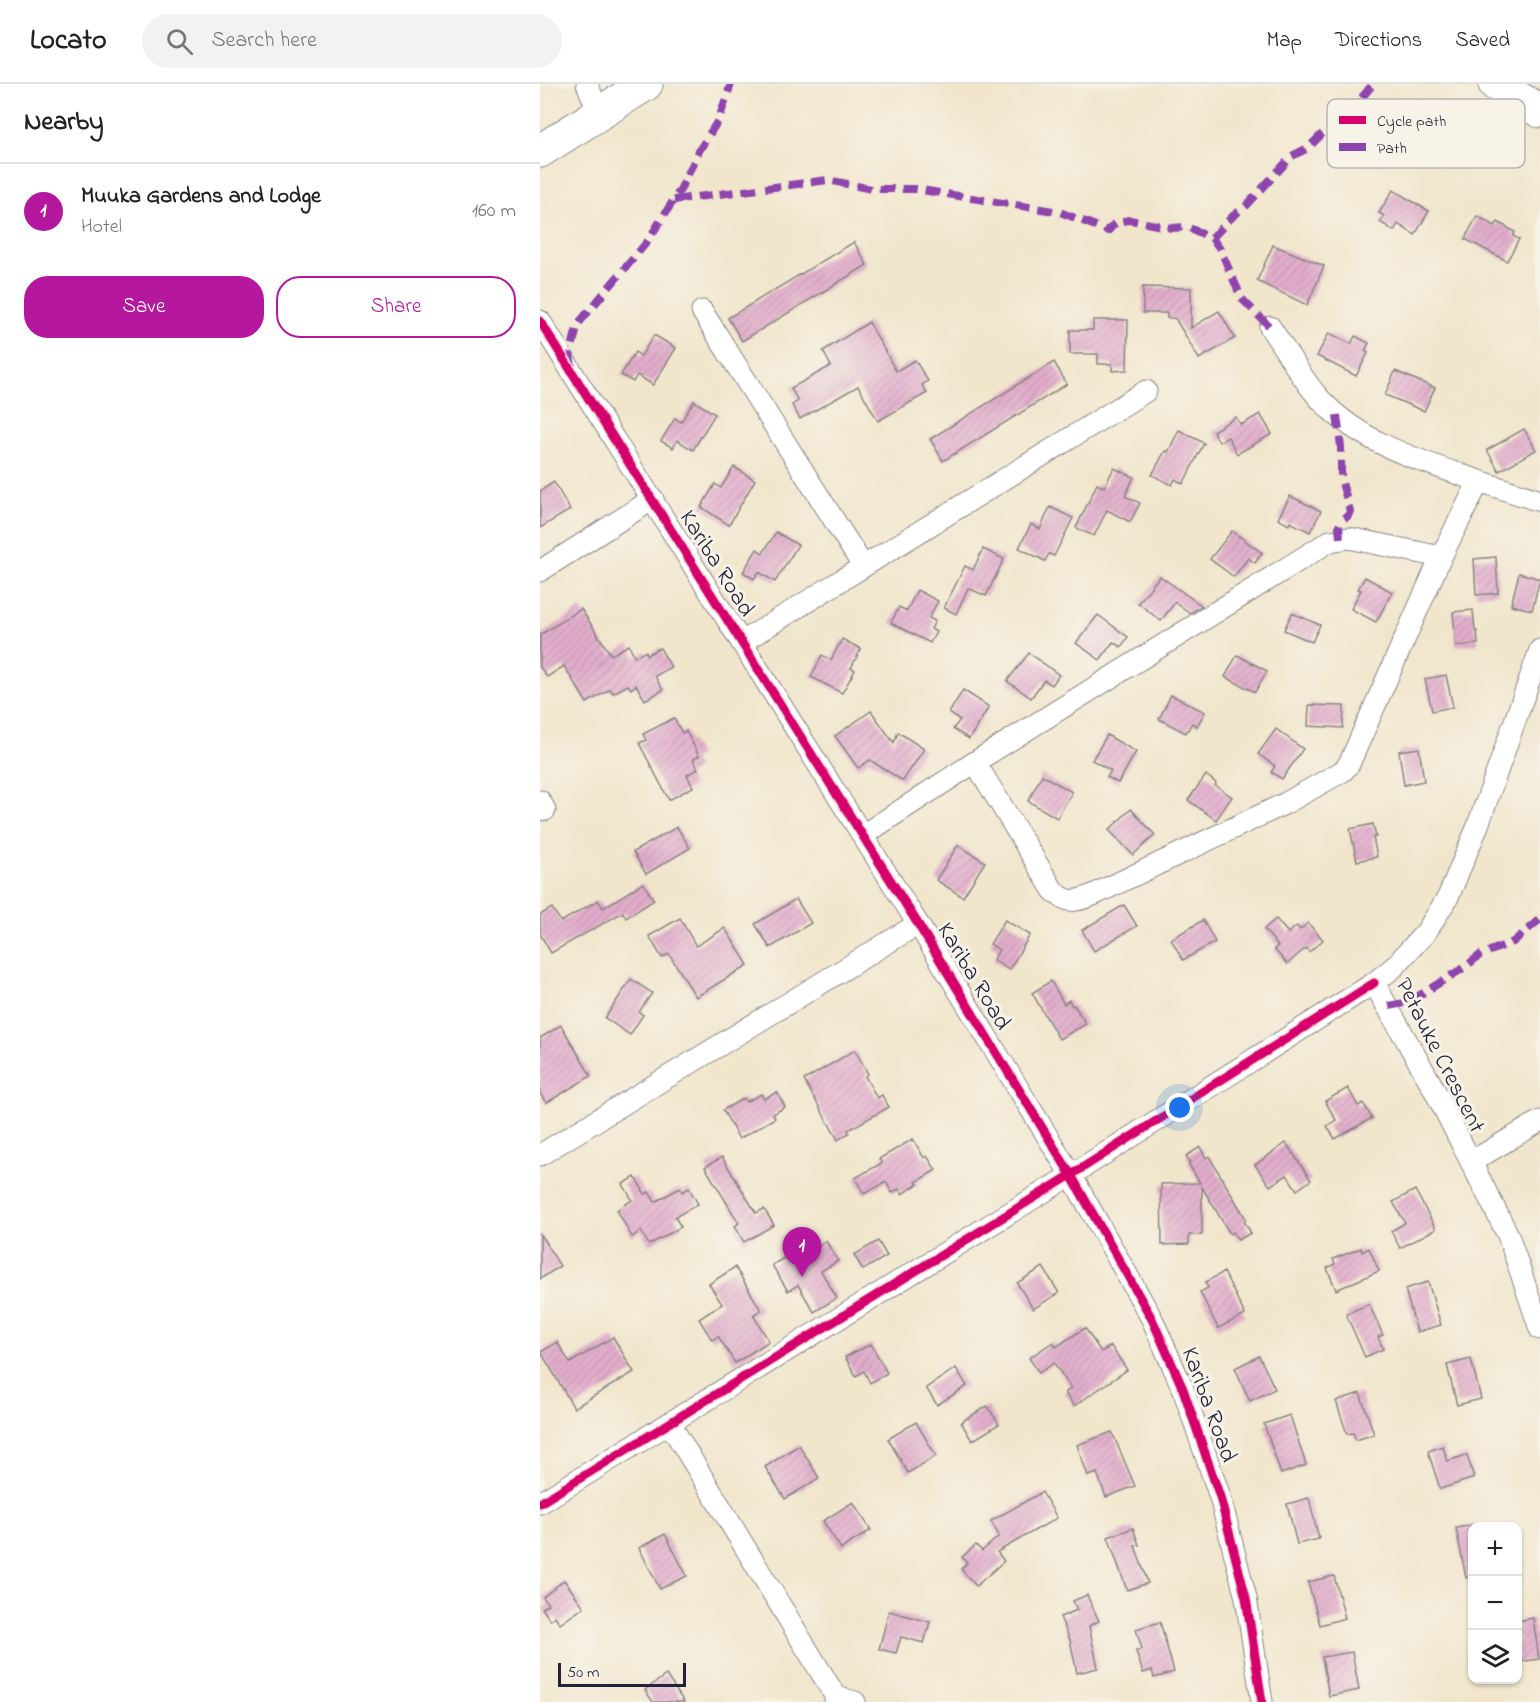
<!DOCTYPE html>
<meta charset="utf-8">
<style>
body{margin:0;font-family:"Indie Flower",sans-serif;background:#f2f2f2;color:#222}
.controls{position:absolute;right:18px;bottom:18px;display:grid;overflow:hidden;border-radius:12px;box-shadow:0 2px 4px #0004}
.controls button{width:54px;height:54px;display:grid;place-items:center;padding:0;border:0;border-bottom:2px solid #e0e0e0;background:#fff;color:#222;font:30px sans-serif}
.scale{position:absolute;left:18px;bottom:15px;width:128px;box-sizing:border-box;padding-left:6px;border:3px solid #22223b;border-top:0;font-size:16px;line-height:21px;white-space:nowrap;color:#22223b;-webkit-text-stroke:4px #f7f3e8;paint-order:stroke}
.you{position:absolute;left:640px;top:1024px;width:21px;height:21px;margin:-15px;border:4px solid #fff;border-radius:50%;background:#1a73e8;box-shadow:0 0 0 9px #1a73e833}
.badge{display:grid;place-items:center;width:39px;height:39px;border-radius:50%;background:#b5179e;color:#fff;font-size:20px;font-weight:700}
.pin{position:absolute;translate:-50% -50px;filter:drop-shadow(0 2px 3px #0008)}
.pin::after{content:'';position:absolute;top:32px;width:21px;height:18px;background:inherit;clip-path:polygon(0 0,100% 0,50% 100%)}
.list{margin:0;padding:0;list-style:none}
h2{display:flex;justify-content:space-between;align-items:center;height:78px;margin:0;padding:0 24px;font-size:26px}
h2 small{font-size:20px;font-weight:400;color:#767676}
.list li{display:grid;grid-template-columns:39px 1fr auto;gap:18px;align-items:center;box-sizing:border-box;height:96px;padding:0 24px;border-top:2px solid #e0e0e0}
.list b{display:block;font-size:22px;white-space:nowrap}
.list p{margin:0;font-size:20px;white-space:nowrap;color:#767676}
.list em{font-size:20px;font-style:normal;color:#767676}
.actions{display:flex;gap:12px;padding:18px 24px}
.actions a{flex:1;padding:14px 0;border:2px solid #b5179e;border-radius:24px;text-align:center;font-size:21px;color:#b5179e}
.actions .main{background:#b5179e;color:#fff}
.icon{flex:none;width:33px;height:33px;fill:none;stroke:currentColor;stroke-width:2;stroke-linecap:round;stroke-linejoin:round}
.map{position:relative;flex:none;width:1000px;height:1618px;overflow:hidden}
header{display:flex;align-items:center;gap:36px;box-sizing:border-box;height:84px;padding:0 30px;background:#fff;border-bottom:2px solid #e0e0e0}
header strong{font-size:28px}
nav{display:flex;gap:33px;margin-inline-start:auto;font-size:21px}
.search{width:420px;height:54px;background:#f2f2f2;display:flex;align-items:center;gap:15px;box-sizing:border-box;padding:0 21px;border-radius:33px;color:#767676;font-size:22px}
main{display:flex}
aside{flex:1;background:#fff}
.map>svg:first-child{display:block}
</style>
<header>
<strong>Locato</strong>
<div class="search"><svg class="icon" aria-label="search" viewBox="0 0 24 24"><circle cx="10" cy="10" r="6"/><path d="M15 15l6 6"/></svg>Search here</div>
<nav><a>Map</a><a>Directions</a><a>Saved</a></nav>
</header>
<main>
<aside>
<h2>Nearby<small></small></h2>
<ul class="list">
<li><span class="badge">1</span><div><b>Muuka Gardens and Lodge</b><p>Hotel</p></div><em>160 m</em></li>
</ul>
<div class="actions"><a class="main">Save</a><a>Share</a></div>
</aside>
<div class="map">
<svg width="1000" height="1618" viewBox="0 0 1000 1618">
<defs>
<pattern id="building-hatch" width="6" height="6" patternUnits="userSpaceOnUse" patternTransform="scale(1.5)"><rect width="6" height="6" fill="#e2aecc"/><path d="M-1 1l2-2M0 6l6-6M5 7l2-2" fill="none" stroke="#c295b0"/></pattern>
</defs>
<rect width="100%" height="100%" fill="#f7f3e8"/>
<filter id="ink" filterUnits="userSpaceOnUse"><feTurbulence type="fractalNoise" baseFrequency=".0167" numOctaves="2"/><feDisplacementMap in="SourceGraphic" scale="12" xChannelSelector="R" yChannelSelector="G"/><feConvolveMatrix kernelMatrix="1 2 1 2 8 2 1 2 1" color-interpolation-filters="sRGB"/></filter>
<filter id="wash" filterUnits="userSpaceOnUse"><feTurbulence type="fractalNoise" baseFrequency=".008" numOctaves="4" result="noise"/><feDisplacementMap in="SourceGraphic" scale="24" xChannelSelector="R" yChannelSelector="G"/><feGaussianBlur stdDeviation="1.35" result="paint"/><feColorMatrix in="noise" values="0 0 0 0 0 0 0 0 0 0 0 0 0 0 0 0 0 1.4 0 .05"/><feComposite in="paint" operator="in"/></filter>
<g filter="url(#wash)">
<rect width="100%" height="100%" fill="#f1e6cc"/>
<g id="blocks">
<!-- building -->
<g fill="url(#building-hatch)">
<path d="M853,106L889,127L875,151L858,140L854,147L840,138L844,132L839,129Z"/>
<path d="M937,132L955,142L958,138L975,148L973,152L979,155L967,177L925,155Z"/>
<path d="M314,158L327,181L202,257L188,234Z"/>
<path d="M733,161L784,182L767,221L717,197Z"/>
<path d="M603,203L651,204V244L679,227L695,254L659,275L635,234H627V229H603Z"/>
<path d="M553,236H588L587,286L572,287V280H558V270H530V246H553Z"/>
<path d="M329,238L356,287L375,276L388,297L382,301L387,309L338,337L318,302L260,335L252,321L258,317L251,304L291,282L283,267Z"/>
<path d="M789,249L811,260L815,252L829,259L825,267L828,269L816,292L777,272Z"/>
<path d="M114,251L136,264L113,301L97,291L93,298L81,291L95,268L101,272Z"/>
<path d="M514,278L527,300L403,377L390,355Z"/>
<path d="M855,287L895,304L884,327L845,311Z"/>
<path d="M154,317L175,330L153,366L137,356L133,364L121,357L135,334L141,338Z"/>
<path d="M720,330L732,350L697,370L688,353L679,358L673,347L696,333L701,341Z"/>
<path d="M984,345L996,366L959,387L947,366Z"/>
<path d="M639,346L664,359L643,400L635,395L632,401L612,391L625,367L628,368Z"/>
<path d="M194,383L215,396L189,441L161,423L175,400L181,404Z"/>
<path d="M574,384L594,393L585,412L600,419L590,438L567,426L554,452L536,444L557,400L564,403Z"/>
<path d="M14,398L30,426L0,444V407Z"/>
<path d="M750,412L781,427L770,448L750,438L749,441L738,435Z"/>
<path d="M510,423L533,434L514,472L509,470L505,477L479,464L491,440L500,445Z"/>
<path d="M692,447L722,469L715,479L708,474L694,493L670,475Z"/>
<path d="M236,448L258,461L235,498L219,488L214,495L203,488L217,465L223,469Z"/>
<path d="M443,465L464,475L446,512L428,504L416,530L404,524L425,482L433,486Z"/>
<path d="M956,473L958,509L936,511L934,475Z"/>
<path d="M979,489L1000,495L992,526L971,521Z"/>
<path d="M620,492L662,522L650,529L635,518L621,537L598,519Z"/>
<path d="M825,493L852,508L836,538L811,525L821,506L818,505Z"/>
<path d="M377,506L398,517L389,534L395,537L391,545L396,548L390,559L351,539L359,523L367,527Z"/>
<path d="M41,525L71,571L89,561L95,573L106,567L107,571L120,564L131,583L115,592L123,606L105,616L96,601L91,605L88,601L73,609L70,605L47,619L24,582L7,593L0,583V551Z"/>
<path d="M933,526L935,547H937L938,560L916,562L913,528Z"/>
<path d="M752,529L780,541L772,558L744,546Z"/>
<path d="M558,531L588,553L581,563L573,558L560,576L536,559Z"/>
<path d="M302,555L321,565L311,584L315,586L302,609L271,593L282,571L291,576Z"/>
<path d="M489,569L519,591L512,601L504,596L491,614L467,597Z"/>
<path d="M697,571L727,587L715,608L685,593Z"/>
<path d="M906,591L913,623L892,627L885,595Z"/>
<path d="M423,606L449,623L429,655L413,645L420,636L409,629Z"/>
<path d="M631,611L665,628L657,642L652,639L646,649L619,635Z"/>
<path d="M769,621L804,622L803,644L768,642Z"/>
<path d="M331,627L354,659L358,648L384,665L363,697L330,676L318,684L295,652Z"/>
<path d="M134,634L142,649L146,647L159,672L153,675L158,685L147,691L153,703L129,716L99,659L106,656L103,650Z"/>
<path d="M736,645L763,665L742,695L731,688L735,682L718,670Z"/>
<path d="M567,651L596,668L578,699L567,693L571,687L552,676Z"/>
<path d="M879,664L884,697L864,701L859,667Z"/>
<path d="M502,691L532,708L517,734L488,717Z"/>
<path d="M666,691L676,699L675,701L692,713L676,736L648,716Z"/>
<path d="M591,725L615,751L593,771L569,746Z"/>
<path d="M833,740L836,753H833L837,773L817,777L810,745Z"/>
<path d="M137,743L150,764L106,790L93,768Z"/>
<path d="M418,761L445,778L423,813L396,796Z"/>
<path d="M103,799L114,816L86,834L83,828L11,869L0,850V831L12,824L21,838L58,816L63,824Z"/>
<path d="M256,815L271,839L230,864L215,840Z"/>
<path d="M584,821L597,842L554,867L542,846Z"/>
<path d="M140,834L156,862L185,844L208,881L156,913L129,870L122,874L109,852Z"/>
<path d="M736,835L748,849L757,842L760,846L768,839L783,856L769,868L766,864L747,880L734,865L738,862L724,845Z"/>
<path d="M465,836L490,851L469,886L453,876L459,866L450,860Z"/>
<path d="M663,836L675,858L643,876L631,855Z"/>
<path d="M91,895L112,909L99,928L103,931L90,951L65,934Z"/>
<path d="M511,897L524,920L529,916L532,922L534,921L546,940L519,955L492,909Z"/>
<path d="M21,941L51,992L6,1019L0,1009V954Z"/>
<path d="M315,966L328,990L325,992L337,1014L342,1011L349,1023L308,1046L309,1049L298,1056L264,996Z"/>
<path d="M808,1004L818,1022L823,1019L832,1034L795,1055L787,1042L796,1036L785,1017Z"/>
<path d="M237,1008L245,1023L233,1030L235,1034L199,1055L183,1026L204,1014L206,1018L221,1010L224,1015Z"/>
<path d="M373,1055L384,1074L387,1072L396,1086L376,1098L378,1100L362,1110L359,1105L352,1109L346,1098L324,1110L315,1094L342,1079L339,1075Z"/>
<path d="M746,1059L771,1096L757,1106L747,1091L730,1102L715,1081Z"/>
<path d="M660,1063L666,1074L669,1072L706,1135L704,1137L711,1149L698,1156L693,1148L690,1150L662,1103V1151H649V1160L622,1161L621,1100L660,1099L648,1079L650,1078L646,1072Z"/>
<path d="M182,1073L216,1129L224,1125L234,1141L204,1158L195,1142L199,1139L165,1083Z"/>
<path d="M95,1093L105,1110L109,1108L115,1118L140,1104L142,1108L149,1104L158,1120L135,1133L141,1143L109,1161L101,1147L92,1153L77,1126L92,1116L83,1100Z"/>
<path d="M875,1106L896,1145L860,1164L851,1147L865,1139L853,1118Z"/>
<path d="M0,1150L20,1182L0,1195Z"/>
<path d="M286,1157L298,1177L281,1187L297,1214L274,1228L258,1201L248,1207L232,1181L259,1165L263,1172Z"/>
<path d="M338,1157L347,1172L323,1186L314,1171Z"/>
<path d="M821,1164L822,1168L829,1164L839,1187L796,1206L787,1184L795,1180L793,1175Z"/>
<path d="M195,1183L221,1226L213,1231L229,1257L195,1279L178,1252L172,1256L159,1235L182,1220L169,1200Z"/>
<path d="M503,1183L519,1209L493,1225L477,1199Z"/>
<path d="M684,1188L705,1231L678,1244L660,1208L668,1204L665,1198Z"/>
<path d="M888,1198L901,1241L877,1248L865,1205Z"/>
<path d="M829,1220L843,1251L838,1253L843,1265L825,1273L806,1230Z"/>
<path d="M545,1244L561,1268L571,1262L587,1286L534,1322L525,1309L531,1304L514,1279L499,1289L489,1274L513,1258L516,1263Z"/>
<path d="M73,1253L94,1288L34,1324L1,1268L17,1258L30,1279Z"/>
<path d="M331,1260L347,1289L330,1299L324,1287L316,1292L305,1273Z"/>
<path d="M719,1272L735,1305L710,1317L695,1284Z"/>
<path d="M931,1275L941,1315L917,1321L907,1281Z"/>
<path d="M416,1284L427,1302L397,1321L386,1304Z"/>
<path d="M820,1309L834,1350L816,1356L813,1349L807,1350L796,1317Z"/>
<path d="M447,1322L459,1340L432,1357L421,1338Z"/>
<path d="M750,1331L766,1381L741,1390L724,1340Z"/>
<path d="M376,1338L396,1372L368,1389L348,1355Z"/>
<path d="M572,1348L595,1402L566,1413L557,1389L548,1392L537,1361Z"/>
<path d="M259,1361L279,1394L245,1415L225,1383Z"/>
<path d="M903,1362L907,1377L927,1371L934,1394L900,1405L888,1367Z"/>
<path d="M502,1408L517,1434L457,1468L464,1477L436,1502L421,1485L427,1479L422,1473L436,1461L442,1467L459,1452L451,1437Z"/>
<path d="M769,1414L779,1455L757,1460L747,1420Z"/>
<path d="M313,1418L331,1446L301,1465L283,1437Z"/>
<path d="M933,1441V1493L926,1494L916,1444Z"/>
<path d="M593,1444L599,1461L595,1462L608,1499L587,1506L568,1453Z"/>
<path d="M125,1450L147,1492L120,1505L99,1464Z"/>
<path d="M794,1492L805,1534L780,1541L768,1498Z"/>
<path d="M24,1496L44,1523L20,1540L15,1532L10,1536L2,1524L8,1520L3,1513Z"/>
<path d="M547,1511L559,1537L549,1542L558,1584L537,1589L530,1556L520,1533L537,1526L533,1517Z"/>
<path d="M349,1527L390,1538L384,1559L361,1553L356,1569L339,1565Z"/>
<path d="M993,1534L999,1575L978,1578V1537Z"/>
<path d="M620,1538L634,1588L614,1594L612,1586L603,1589L596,1567L602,1565L596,1545Z"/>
<path d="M812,1568L819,1606L789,1612L782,1573Z"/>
<path d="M126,1591L144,1618H113L105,1606Z"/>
</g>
</g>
</g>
<g filter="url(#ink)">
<use href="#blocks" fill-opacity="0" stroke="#8a8484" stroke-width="1.5"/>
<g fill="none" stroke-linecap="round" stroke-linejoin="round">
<defs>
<g id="minor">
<path d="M47,0L60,31"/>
<path d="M162,227L323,482"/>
<path d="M0,237L378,840L531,1091L612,1235L643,1305L680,1413L706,1514L722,1618"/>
<path d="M730,243C745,265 758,288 774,308C814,358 881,377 939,397"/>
<path d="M0,487L113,415"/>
<path d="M202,558L606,307"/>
<path d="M1000,566L937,744L908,813L886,848L854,883L834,899L894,1005L968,1151L1000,1245"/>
<path d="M435,678L513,806C527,820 535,818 553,811L746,719L803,687L809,680L901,473L939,397L1000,417"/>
<path d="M0,717L5,726"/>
<path d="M323,751L435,678L790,457L809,454L901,473"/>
<path d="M0,1071L378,840"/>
<path d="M931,1078L1000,1037"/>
<path d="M130,1340L296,1613L295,1618"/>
<path d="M0,1419L531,1091L834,899"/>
<path d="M296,1613L315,1618"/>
</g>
<path id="primary" d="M955,0L1000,27"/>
<path id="trunk" d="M0,67L106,0"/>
</defs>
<!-- minor casing -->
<use href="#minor" stroke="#8a8484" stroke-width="23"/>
<!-- primary casing -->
<use href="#primary" stroke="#8a8484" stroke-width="35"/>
<!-- trunk casing -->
<use href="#trunk" stroke="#8a8484" stroke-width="35"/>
<!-- minor -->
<use href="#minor" stroke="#fff" stroke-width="21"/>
<!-- primary -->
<use href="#primary" stroke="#fff" stroke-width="33"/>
<!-- trunk -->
<use href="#trunk" stroke="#fff" stroke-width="33"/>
<!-- quiet -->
<g stroke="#8e44ad" stroke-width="8" stroke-dasharray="15 8" stroke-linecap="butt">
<path d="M134,116L288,96L331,105H375L520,128L568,147L576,138L590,136L632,144L647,143L672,154L680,165L702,215L730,243"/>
<path d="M672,154L693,132L707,121L752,72L768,64L784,48L802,38L833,0"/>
<path d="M32,283L30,271L38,240L107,158L140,106L160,65L179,35L191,0"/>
<path d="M797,331L801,363V395L810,427L808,432L803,435L799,442L800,454"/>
<path d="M849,922L869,918L925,883L940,871L973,858L1000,835"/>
</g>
<defs>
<g id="cycleway">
<path d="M0,237L378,840L531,1091L612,1235L643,1305L680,1413L706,1514L722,1618"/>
<path d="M0,1419L531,1091L834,899"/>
</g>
</defs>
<!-- cycleway casing -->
<use href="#cycleway" stroke="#f7f3e8" stroke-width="13"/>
<!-- cycleway -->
<use href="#cycleway" stroke="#d6006c" stroke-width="9"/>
</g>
</g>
<g text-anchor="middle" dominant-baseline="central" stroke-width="6" stroke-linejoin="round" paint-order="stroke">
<!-- street labels -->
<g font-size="24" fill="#22223b" stroke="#f7f3e8">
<text transform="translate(176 480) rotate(58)">Kariba Road</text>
<text transform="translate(433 893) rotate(59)">Kariba Road</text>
<text transform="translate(899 972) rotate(63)">Petauke Crescent</text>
<text transform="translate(668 1321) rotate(70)">Kariba Road</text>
</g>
</g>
<!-- legend -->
<rect x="787" y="15" width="198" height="69" rx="9" fill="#f7f3e8" stroke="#b7b4b4" stroke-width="1.5"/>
<rect x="799" y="32" width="27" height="8" fill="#d6006c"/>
<rect x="799" y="59" width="27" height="8" fill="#8e44ad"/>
<g font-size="16" fill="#22223b">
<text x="837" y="42">Cycle path</text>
<text x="837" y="69">Path</text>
</g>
</svg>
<div class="controls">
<button>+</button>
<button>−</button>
<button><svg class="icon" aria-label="layers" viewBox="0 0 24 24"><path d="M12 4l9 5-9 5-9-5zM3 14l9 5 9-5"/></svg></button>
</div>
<div class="scale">50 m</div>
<div class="you"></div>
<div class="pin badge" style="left:262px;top:1193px">1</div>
</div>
</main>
